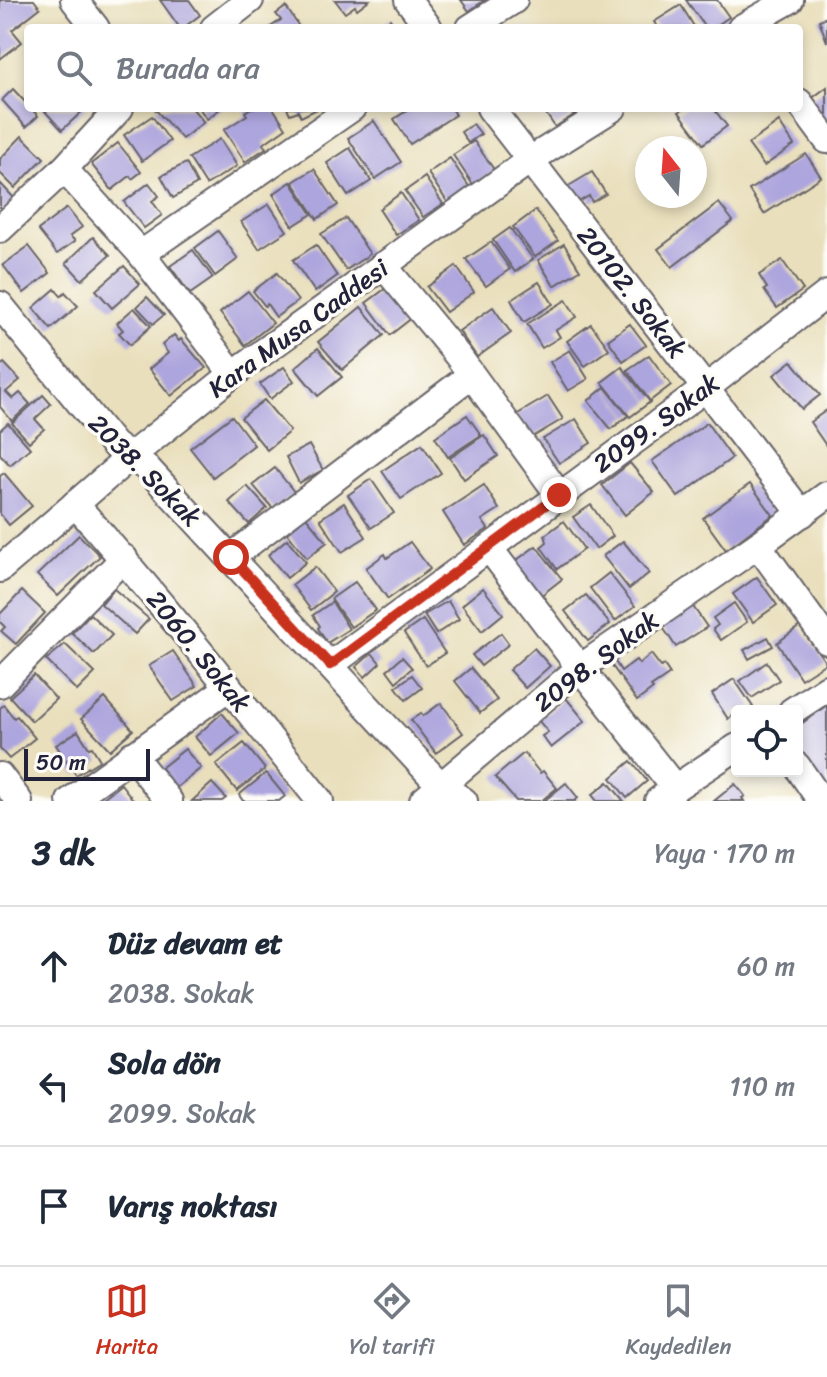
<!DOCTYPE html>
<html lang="tr">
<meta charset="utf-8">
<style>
body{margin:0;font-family:Sriracha,sans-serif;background:#f6f6f7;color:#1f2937}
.controls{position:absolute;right:24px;bottom:24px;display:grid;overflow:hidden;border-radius:8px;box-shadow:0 4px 12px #0003}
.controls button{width:72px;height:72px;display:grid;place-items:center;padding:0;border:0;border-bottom:2px solid #e0e1e3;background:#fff;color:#1f2937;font:40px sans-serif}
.compass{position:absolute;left:635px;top:136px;width:72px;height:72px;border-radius:50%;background:#fff;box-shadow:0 4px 12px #0003;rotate:343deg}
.scale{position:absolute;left:24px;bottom:20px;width:126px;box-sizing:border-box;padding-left:8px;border:4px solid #22223b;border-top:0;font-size:22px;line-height:28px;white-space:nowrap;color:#22223b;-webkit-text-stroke:6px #fdfcf7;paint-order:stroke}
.stop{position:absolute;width:24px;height:24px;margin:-18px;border:6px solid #c8321e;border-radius:50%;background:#fff}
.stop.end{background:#c8321e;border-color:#fff;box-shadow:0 2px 8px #0008}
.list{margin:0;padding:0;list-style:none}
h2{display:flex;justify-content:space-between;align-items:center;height:104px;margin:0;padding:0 32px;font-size:34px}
h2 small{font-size:26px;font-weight:400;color:#747a83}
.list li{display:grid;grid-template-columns:52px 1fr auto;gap:24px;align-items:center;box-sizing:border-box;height:120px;padding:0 32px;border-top:2px solid #e0e1e3}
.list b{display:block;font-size:30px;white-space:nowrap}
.list p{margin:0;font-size:26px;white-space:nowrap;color:#747a83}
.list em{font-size:26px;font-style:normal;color:#747a83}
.icon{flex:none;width:44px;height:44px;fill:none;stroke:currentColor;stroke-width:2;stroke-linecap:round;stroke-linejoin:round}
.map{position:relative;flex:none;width:827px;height:801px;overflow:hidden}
.search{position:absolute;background:#fff;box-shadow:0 4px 12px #0003;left:24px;right:24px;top:24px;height:88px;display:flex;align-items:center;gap:20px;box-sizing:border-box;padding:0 28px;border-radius:8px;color:#747a83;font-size:30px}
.sheet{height:464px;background:#fff}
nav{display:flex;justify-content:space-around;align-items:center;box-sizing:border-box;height:112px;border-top:2px solid #e0e1e3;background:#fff;font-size:22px;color:#747a83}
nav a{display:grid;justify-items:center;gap:4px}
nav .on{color:#c8321e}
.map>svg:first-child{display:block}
</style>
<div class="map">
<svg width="827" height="801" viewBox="0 0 827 801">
<rect width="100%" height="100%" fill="#fdfcf7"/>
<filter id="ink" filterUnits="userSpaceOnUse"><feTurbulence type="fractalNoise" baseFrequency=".0125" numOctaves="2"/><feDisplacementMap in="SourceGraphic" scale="16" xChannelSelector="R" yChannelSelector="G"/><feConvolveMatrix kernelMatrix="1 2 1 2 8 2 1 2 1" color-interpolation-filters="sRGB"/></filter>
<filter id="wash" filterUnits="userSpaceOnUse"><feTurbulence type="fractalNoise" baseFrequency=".006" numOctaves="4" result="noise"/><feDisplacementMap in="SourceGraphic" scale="32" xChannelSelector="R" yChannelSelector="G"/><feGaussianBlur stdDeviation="1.8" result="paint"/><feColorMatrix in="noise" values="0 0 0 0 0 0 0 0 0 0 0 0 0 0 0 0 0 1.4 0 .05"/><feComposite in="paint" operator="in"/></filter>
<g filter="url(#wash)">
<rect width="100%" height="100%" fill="#e9dfbc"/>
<g id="blocks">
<!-- building -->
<g fill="#ada5dd">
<path d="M0,0H34L40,8L12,30L22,42L0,59Z"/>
<path d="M160,0H189L200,15L183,28H180Z"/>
<path d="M335,0H369L357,9L355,6L345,13Z"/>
<path d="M461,0H485L469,11Z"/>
<path d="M686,0H717L729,17L713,28H706Z"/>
<path d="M681,5L695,28H658L654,22Z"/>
<path d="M286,7L300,28H269L281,20L276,14Z"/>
<path d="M827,17V42L819,20Z"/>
<path d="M390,19L396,28H378Z"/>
<path d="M827,87V117L822,121L807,102Z"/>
<path d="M13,89L38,116L26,127L2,100Z"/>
<path d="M42,108H86L62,130Z"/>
<path d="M154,108H192L204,122L182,139Z"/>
<path d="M199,108H221L207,119Z"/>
<path d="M251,108H273L286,128L263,144L266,148L245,162L224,130L247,115L245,112Z"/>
<path d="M287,108H319L301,117L298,111L290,114Z"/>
<path d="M411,108H451L455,115L410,144L394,119Z"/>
<path d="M542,108H585L555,127Z"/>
<path d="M685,108H713L727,126L703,144L679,112Z"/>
<path d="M152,116L170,141L142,161L124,135Z"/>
<path d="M374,121L401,162L375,179L348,138Z"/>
<path d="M779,122L794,145L764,166L748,144Z"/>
<path d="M473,124L481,134L468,143L461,132Z"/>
<path d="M22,136L44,158L15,188L0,173V159Z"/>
<path d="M220,139L237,166L206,185L189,158Z"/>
<path d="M474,141L495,171L474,186L453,155Z"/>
<path d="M118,143L141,172L132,179L130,176L112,190L91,164Z"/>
<path d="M350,148L371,181L348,196L327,163Z"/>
<path d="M806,154L821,177L764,214L749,190Z"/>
<path d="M450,158L470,188L448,203L428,173Z"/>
<path d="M186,163L197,184L173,198L161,176Z"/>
<path d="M314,169L338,205L317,219L293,182Z"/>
<path d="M592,172L606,194L592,202L589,196L572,206L562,190Z"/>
<path d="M425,177L443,204L423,217L405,191Z"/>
<path d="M291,182L312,214L293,226L273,194Z"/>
<path d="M0,183L15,199L0,213Z"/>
<path d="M149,183L159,196L152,201L162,215L144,228L124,202Z"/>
<path d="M401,193L419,220L396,235L379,209Z"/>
<path d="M719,203L733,221L672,267L658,249Z"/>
<path d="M269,204L287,231L259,249L241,222Z"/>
<path d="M67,208L82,227L70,236L75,241L57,254L38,230Z"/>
<path d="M536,210L558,241L535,257L513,227Z"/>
<path d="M346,218L370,254L346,270L321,234Z"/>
<path d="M510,228L533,259L515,272L493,240Z"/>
<path d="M218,231L238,259L215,276L195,248Z"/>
<path d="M93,237L110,255L82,280L66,263Z"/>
<path d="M491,242L510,269L486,286L466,259Z"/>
<path d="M564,244L580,270L554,286L538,260Z"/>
<path d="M316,245L337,276L315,292L293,260Z"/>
<path d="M29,246L50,273L24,293L3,265Z"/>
<path d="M193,250L213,278L190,294L170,266Z"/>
<path d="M782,260L803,290L777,308L764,290L767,288L759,275Z"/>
<path d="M124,266L140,284L112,308L96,290Z"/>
<path d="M456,266L474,292L446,312L427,287Z"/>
<path d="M277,273L298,301L276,317L267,304L265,306L253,291Z"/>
<path d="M539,282L553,304L524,322L511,300Z"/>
<path d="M389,286L413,317L390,335L366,303Z"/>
<path d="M55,289L61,296L65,292L78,306L51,329L33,308Z"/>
<path d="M248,291L273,323L245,345L220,313Z"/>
<path d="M147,297L164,315L153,324L137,307Z"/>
<path d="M566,300L577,317L556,330L560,337L542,348L527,324Z"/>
<path d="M361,307L384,335L342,370L318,342Z"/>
<path d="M493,307L511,333L477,357L459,331Z"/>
<path d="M134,308L151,326L130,345L119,333L123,330L117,323Z"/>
<path d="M591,324L609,349L585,366L567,341Z"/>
<path d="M630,324L646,345L623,361L608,340Z"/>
<path d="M174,335L179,341L181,339L206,368L171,396L149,369L168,353L162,345Z"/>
<path d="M318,348L342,377L318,396L295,368Z"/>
<path d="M570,350L588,379L568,391L550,362Z"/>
<path d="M649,355L671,385L650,401L627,370Z"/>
<path d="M792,361L820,395L802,409L774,375Z"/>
<path d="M4,363L20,380L6,392L13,399L20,393L30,404L12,421L0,407V366Z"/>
<path d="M284,367L294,381L270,399L260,384Z"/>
<path d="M622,367L650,402L630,417L602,382Z"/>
<path d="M605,387L628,416L611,429L588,401Z"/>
<path d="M43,395L51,404L35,419L44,429L29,442L12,423Z"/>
<path d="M548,396L563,419L531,438L516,415Z"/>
<path d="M264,400L290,431L267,450L241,418Z"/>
<path d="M827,410V447L810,422Z"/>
<path d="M467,415L481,435L448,457L435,437Z"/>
<path d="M232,416L254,445L213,477L190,448Z"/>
<path d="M576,419L591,443L559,463L543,439Z"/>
<path d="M8,423L30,448L10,465L0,454V430Z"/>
<path d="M707,423L732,458L678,497L652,461Z"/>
<path d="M484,435L498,456L464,479L450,458Z"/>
<path d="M422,444L441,473L401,499L382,471Z"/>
<path d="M309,445L323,470L299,483L286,457Z"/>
<path d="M630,463L654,492L625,515L602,485Z"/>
<path d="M275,468L295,493L274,510L253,485Z"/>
<path d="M4,473L32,506L9,525L0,514V476Z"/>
<path d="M371,479L394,513L371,528L348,495Z"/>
<path d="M750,484L773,515L726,550L703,518Z"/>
<path d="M484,485L499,509L482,520L488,529L464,545L443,512Z"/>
<path d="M247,486L267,508L249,524L229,502Z"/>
<path d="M344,503L366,537L342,552L320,519Z"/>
<path d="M591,505L613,536L596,549L573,517Z"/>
<path d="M306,517L327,542L307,558L287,533Z"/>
<path d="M564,521L584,549L557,569L541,547L547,542L545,535Z"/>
<path d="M79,535L100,556L58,596L37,575Z"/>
<path d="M287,539L306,562L287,578L268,555Z"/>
<path d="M623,541L649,573L629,589L603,556Z"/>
<path d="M410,542L430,569L388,599L366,568L385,554L387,558Z"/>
<path d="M536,546L562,579L539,597L513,563Z"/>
<path d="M315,567L334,592L311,610L292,585Z"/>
<path d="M609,573L635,606L615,621L590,588Z"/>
<path d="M757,577L777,605L753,622L733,594Z"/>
<path d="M355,582L376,610L351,627L331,599Z"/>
<path d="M483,588L503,614L482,631L462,605Z"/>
<path d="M114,589L149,619L135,634L101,604Z"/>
<path d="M22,591L45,613L16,644L1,631L5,627L0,622V614Z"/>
<path d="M586,595L610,624L588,641L565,611Z"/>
<path d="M448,601L459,619L436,634L424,615Z"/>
<path d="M332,602L349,629L327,643L318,628L320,626L313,615Z"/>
<path d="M734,603L747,622L721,640L713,629L718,625L713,618Z"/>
<path d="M692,605L707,627L676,647L662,626Z"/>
<path d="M90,614L112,635L94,654L72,633Z"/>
<path d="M423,620L445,653L426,666L404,633Z"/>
<path d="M800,626L826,663L801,679L777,643Z"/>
<path d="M501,633L509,644L481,666L472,655Z"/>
<path d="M768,637L773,646L749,659L744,650Z"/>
<path d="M65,644L95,673L77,691L46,660Z"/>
<path d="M534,648L550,666L525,688L509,670Z"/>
<path d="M173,651L197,686L173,701L149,666Z"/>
<path d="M372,653L380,663L365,677L356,667Z"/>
<path d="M651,654L661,667L664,665L670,674L651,687L653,689L637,701L610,663L614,660L621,671L636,660L639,664Z"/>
<path d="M402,657L412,668L396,682L387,670Z"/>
<path d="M767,662L779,680L752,698L740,681Z"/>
<path d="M471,668L497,700L480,713L455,681Z"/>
<path d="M34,675L56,699L32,721L10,697Z"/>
<path d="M412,675L422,688L406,700L396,687Z"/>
<path d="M734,679L753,707L747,711L743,709L737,711L728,719L712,694Z"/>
<path d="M105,698L133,730L110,750L81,719Z"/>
<path d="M566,698L585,721L551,748L542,736L548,732L538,720Z"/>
<path d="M441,703L463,733L436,753L411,720L421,713L423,716Z"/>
<path d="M4,705L14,718L17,716L35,738L9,759L0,749V708Z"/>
<path d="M827,705V793L797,758V727Z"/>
<path d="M222,713L239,733L211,756L195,737Z"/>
<path d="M78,731L89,748L92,747L100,760L76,775L56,745Z"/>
<path d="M244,743L265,769L237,791L216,765Z"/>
<path d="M185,749L201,768L176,788L161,768Z"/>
<path d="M524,753L540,773L543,771L557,788L541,801H516L495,777Z"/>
<path d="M631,761L647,781L627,798L611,778Z"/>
<path d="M266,773L285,796L279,801H243L239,795Z"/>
<path d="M608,782L624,801H597L592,795Z"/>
<path d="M212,783L226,798L222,801H192Z"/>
<path d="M566,783L578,798L575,801H544Z"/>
<path d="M121,784L134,801H104L102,799Z"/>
<path d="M735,784L745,796L742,798L744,801H714Z"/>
</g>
</g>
</g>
<g filter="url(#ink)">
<use href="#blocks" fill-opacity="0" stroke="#686468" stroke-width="2"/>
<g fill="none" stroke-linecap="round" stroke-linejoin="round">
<defs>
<g id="minor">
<path d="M74,0L96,28"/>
<path d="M408,0L429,28"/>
<path d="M214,28L250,0"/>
<path d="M470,28L514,0"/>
<path d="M741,28L790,0"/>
<path d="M799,102L827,140"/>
<path d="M490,108L802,514"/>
<path d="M64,169L141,254L233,374"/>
<path d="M0,229L64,169L120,108"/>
<path d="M141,254L352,108"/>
<path d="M383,265L458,356L559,495"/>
<path d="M0,305L114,445L147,468L440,785L464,801"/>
<path d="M75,504C160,600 240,701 320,801"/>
<path d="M758,545L827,641"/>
<path d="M489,548L580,668L675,788"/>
<path d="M231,557L471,375"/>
<path d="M0,569L131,456L233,374L530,160L613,108"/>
<path d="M330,665L706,388L827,294"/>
<path d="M0,684L124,558"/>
<path d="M792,711L827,688"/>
<path d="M132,755L169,801"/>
<path d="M797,766L821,801"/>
<path d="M0,776L19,801"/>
<path d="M70,801L229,687"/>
<path d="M423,801L580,668L758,545L827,495"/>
<path d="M658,801L675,788L737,747"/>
</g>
</defs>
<!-- minor casing -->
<use href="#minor" stroke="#686468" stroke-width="30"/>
<!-- minor -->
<use href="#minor" stroke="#fff" stroke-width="26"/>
</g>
</g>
<g fill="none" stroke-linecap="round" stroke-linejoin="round" filter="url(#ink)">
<!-- route -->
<path stroke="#c8321e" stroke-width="10" d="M231,557L330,665L559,495"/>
</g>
<g text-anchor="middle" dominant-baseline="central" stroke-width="7" stroke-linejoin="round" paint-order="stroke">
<!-- street labels -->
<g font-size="26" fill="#22223b" stroke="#fdfcf7">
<text transform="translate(632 292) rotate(52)">20102. Sokak</text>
<text transform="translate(298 328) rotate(-36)">Kara Musa Caddesi</text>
<text transform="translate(656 423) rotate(-36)">2099. Sokak</text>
<text transform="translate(145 470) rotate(45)">2038. Sokak</text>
<text transform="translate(199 651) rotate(51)">2060. Sokak</text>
<text transform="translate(596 661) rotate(-37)">2098. Sokak</text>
</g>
</g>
</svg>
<div class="controls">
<button><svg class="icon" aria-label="locate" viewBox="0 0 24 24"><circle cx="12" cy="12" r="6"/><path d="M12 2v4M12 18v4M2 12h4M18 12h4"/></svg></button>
</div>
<svg class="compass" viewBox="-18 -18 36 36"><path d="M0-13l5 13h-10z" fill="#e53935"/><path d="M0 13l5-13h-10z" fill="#747a83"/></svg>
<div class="scale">50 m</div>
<div class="stop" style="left:231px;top:557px"></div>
<div class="stop end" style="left:559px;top:495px"></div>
<div class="search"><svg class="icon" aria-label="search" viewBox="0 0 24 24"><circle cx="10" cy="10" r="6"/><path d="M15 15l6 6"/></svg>Burada ara</div>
</div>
<section class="sheet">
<h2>3 dk<small>Yaya · 170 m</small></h2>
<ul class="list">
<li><svg class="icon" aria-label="ahead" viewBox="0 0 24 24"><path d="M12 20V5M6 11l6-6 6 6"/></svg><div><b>Düz devam et</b><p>2038. Sokak</p></div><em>60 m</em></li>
<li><svg class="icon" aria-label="left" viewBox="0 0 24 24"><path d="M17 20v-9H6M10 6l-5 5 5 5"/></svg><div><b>Sola dön</b><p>2099. Sokak</p></div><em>110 m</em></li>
<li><svg class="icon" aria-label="arrive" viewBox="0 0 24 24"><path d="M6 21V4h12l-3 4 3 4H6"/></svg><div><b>Varış noktası</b></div></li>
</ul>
</section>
<nav>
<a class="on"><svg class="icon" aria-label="map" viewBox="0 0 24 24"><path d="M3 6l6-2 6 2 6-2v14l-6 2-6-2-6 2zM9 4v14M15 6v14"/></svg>Harita</a>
<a><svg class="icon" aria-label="directions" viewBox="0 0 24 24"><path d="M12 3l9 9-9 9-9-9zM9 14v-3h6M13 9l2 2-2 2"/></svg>Yol tarifi</a>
<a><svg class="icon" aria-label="saved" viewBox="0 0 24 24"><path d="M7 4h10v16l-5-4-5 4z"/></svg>Kaydedilen</a>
</nav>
